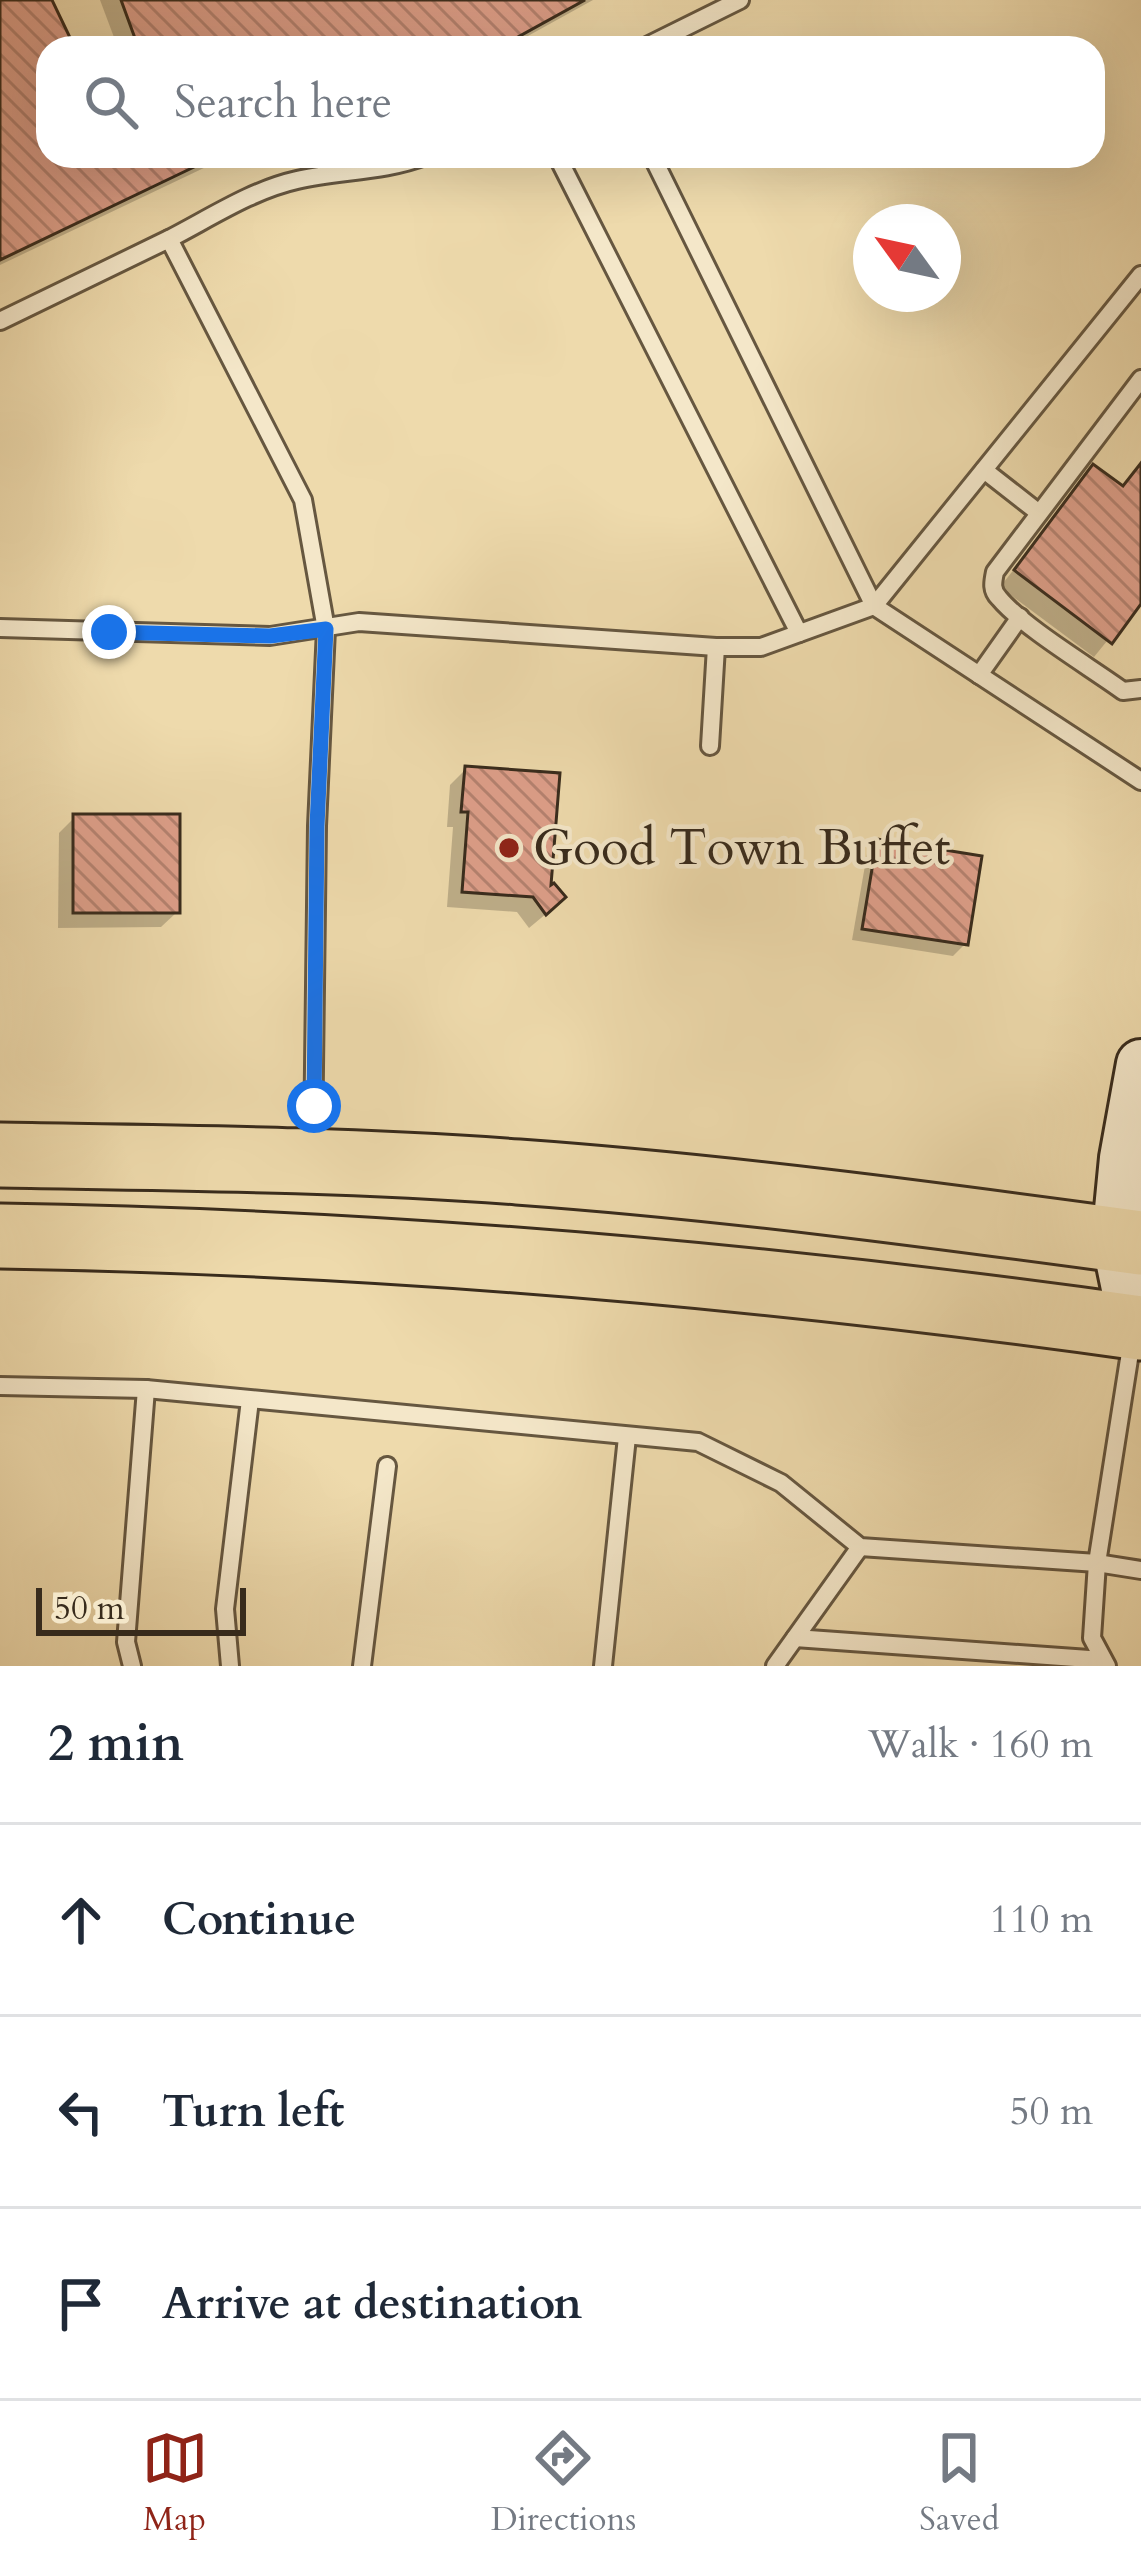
<!DOCTYPE html>
<meta charset="utf-8">
<style>
body{margin:0;font-family:Cardo,serif;background:#f6f6f7;color:#1f2937}
.compass{position:absolute;left:853px;top:204px;width:108px;height:108px;border-radius:50%;background:#fff;box-shadow:0 12px 48px #0002;rotate:303deg}
.scale{position:absolute;left:36px;bottom:30px;width:210px;box-sizing:border-box;padding-left:12px;border:6px solid #382b1c;border-top:0;font-size:33px;line-height:42px;white-space:nowrap;color:#382b1c;-webkit-text-stroke:9px #f4e7c9;paint-order:stroke}
.stop{position:absolute;width:36px;height:36px;margin:-27px;border:9px solid #1a73e8;border-radius:50%;background:#fff}
.stop.end{background:#1a73e8;border-color:#fff;box-shadow:0 3px 12px #0008}
.list{margin:0;padding:0;list-style:none}
h2{display:flex;justify-content:space-between;align-items:center;height:156px;margin:0;padding:0 48px;font-size:51px}
h2 small{font-size:39px;font-weight:400;color:#747a83}
.list li{display:grid;grid-template-columns:78px 1fr auto;gap:36px;align-items:center;box-sizing:border-box;height:192px;padding:0 48px;border-top:3px solid #e0e1e3}
.list b{display:block;font-size:45px;white-space:nowrap}
.list em{font-size:39px;font-style:normal;color:#747a83}
.icon{flex:none;width:66px;height:66px;fill:none;stroke:currentColor;stroke-width:2;stroke-linecap:round;stroke-linejoin:round}
.map{position:relative;flex:none;width:1141px;height:1666px;overflow:hidden}
.search{position:absolute;background:#fff;box-shadow:0 12px 48px #0002;left:36px;right:36px;top:36px;height:132px;display:flex;align-items:center;gap:30px;box-sizing:border-box;padding:0 42px;border-radius:36px;color:#747a83;font-size:45px}
.sheet{height:732px;background:#fff}
nav{display:flex;justify-content:space-around;align-items:center;box-sizing:border-box;height:168px;border-top:3px solid #e0e1e3;background:#fff;font-size:33px;color:#747a83}
nav a{display:grid;justify-items:center;gap:6px}
nav .on{color:#8f2418}
.map>svg:first-child{display:block}
</style>
<div class="map">
<svg width="1141" height="1666" viewBox="0 0 1141 1666">
<defs>
<pattern id="building-back-hatch" width="6" height="6" patternUnits="userSpaceOnUse" patternTransform="scale(3)"><rect width="6" height="6" fill="#de9f8a"/><path d="M-1 5l2 2M0 0l6 6M5-1l2 2" fill="none" stroke="#b58270"/></pattern>
</defs>
<rect width="100%" height="100%" fill="#eedaac"/>
<filter id="stains"><feTurbulence type="fractalNoise" baseFrequency=".00167" numOctaves="4"/><feColorMatrix values="0 0 0 0 .2 0 0 0 0 .09 0 0 0 0 .02 0 0 0 .5 -.17"/></filter>
<radialGradient id="worn" r=".72"><stop offset=".6" stop-color="#630" stop-opacity="0"/><stop offset="1" stop-color="#630" stop-opacity=".3"/></radialGradient>
<!-- shadow -->
<g fill="#0003">
<path d="M5,0H49L72,48H48V156H229L0,265V2Z"/>
<path d="M100,0H593L506,48H118Z"/>
<path d="M1141,462V599L1094,657L1000,587L1094,468L1121,489Z"/>
<path d="M466,769L547,913L529,928L517,912L447,907L453,827H447L450,785Z"/>
<path d="M75,817L177,912L161,927L58,928L59,833Z"/>
<path d="M878,842L965,944L953,956L852,940L867,854Z"/>
</g>
<!-- building -->
<g fill="url(#building-back-hatch)" stroke="#382b1c" stroke-width="3">
<path d="M0,0H52L75,48H48V156H217L0,260Z"/>
<path d="M121,0H585L498,48H121L136,41Z"/>
<path d="M1141,463V604L1112,644L1014,570L1093,464L1123,486Z"/>
<path d="M465,766L560,773L551,885L554,883L566,897L546,915L533,897L462,892L468,812H461Z"/>
<rect x="73" y="814" width="107" height="99"/>
<path d="M877,839L982,856L968,945L862,929Z"/>
</g>
<g fill="none" stroke-linecap="round" stroke-linejoin="round">
<defs>
<g id="lane">
<path d="M643,48L740,0"/>
<path d="M557,156L799,633"/>
<path d="M652,156L874,606L1141,781"/>
<path d="M0,321L169,239"/>
<path d="M1141,379L995,572C993,582 991,590 999,598C1023,627 1090,667 1123,691L1141,689"/>
<path d="M984,470L1039,513"/>
<path d="M0,628L270,636L359,622L716,647H761L874,606L1141,275"/>
<path d="M979,675L1020,617"/>
<path d="M710,746L716,647"/>
<path d="M313,1148L317,826L326,629L303,500L169,239C210,218 252,190 297,180C340,170 383,172 425,156"/>
<path d="M0,1386L146,1389L698,1442L781,1483L860,1547L1097,1563L1141,1570"/>
<path d="M795,1638L1103,1660"/>
<path d="M132,1666L126,1642L146,1389"/>
<path d="M230,1666L225,1609L250,1400"/>
<path d="M362,1666L387,1466"/>
<path d="M603,1666L627,1437"/>
<path d="M775,1666L860,1547"/>
<path d="M1107,1666L1092,1638L1097,1563L1132,1340"/>
</g>
<path id="secondary" d="M1134,1327L1116,1240L1124,1158L1141,1064"/>
<g id="highway">
<path d="M0,1155C173,1158 346,1159 518,1172C726,1187 934,1215 1141,1243"/>
<path d="M0,1236C383,1242 762,1275 1141,1328"/>
</g>
</defs>
<!-- lane casing -->
<use href="#lane" stroke="#665740" stroke-width="22"/>
<!-- secondary casing -->
<use href="#secondary" stroke="#382b1c" stroke-width="54"/>
<!-- highway casing -->
<use href="#highway" stroke="#382b1c" stroke-width="69"/>
<!-- lane -->
<use href="#lane" stroke="#f4e7c9" stroke-width="16"/>
<!-- secondary -->
<use href="#secondary" stroke="#f4e7c9" stroke-width="48"/>
<!-- highway -->
<use href="#highway" stroke="#eedaac" stroke-width="63"/>
</g>
<g fill="none" stroke-linecap="round" stroke-linejoin="round">
<!-- route -->
<path stroke="#1a73e8" stroke-width="15" d="M109,632L270,636L326,629L317,826L314,1106"/>
</g>
<!-- markers -->
<circle fill="#8f2418" stroke="#f4e7c9" stroke-width="4.5" cx="509" cy="848" r="12"/>
<g text-anchor="middle" dominant-baseline="central" stroke-width="9" stroke-linejoin="round" paint-order="stroke">
<!-- poi labels -->
<g font-size="51" fill="#382b1c" stroke="#f4e7c9" text-anchor="start">
<text x="533" y="848">Good Town Buffet</text>
</g>
</g>
<rect width="100%" height="100%" filter="url(#stains)"/>
<rect width="100%" height="100%" fill="url(#worn)"/>
</svg>
<svg class="compass" viewBox="-18 -18 36 36"><path d="M0-13l5 13h-10z" fill="#e53935"/><path d="M0 13l5-13h-10z" fill="#747a83"/></svg>
<div class="scale">50 m</div>
<div class="stop" style="left:314px;top:1106px"></div>
<div class="stop end" style="left:109px;top:632px"></div>
<div class="search"><svg class="icon" aria-label="search" viewBox="0 0 24 24"><circle cx="10" cy="10" r="6"/><path d="M15 15l6 6"/></svg>Search here</div>
</div>
<section class="sheet">
<h2>2 min<small>Walk · 160 m</small></h2>
<ul class="list">
<li><svg class="icon" aria-label="ahead" viewBox="0 0 24 24"><path d="M12 20V5M6 11l6-6 6 6"/></svg><div><b>Continue</b></div><em>110 m</em></li>
<li><svg class="icon" aria-label="left" viewBox="0 0 24 24"><path d="M17 20v-9H6M10 6l-5 5 5 5"/></svg><div><b>Turn left</b></div><em>50 m</em></li>
<li><svg class="icon" aria-label="arrive" viewBox="0 0 24 24"><path d="M6 21V4h12l-3 4 3 4H6"/></svg><div><b>Arrive at destination</b></div></li>
</ul>
</section>
<nav>
<a class="on"><svg class="icon" aria-label="map" viewBox="0 0 24 24"><path d="M3 6l6-2 6 2 6-2v14l-6 2-6-2-6 2zM9 4v14M15 6v14"/></svg>Map</a>
<a><svg class="icon" aria-label="directions" viewBox="0 0 24 24"><path d="M12 3l9 9-9 9-9-9zM9 14v-3h6M13 9l2 2-2 2"/></svg>Directions</a>
<a><svg class="icon" aria-label="saved" viewBox="0 0 24 24"><path d="M7 4h10v16l-5-4-5 4z"/></svg>Saved</a>
</nav>
